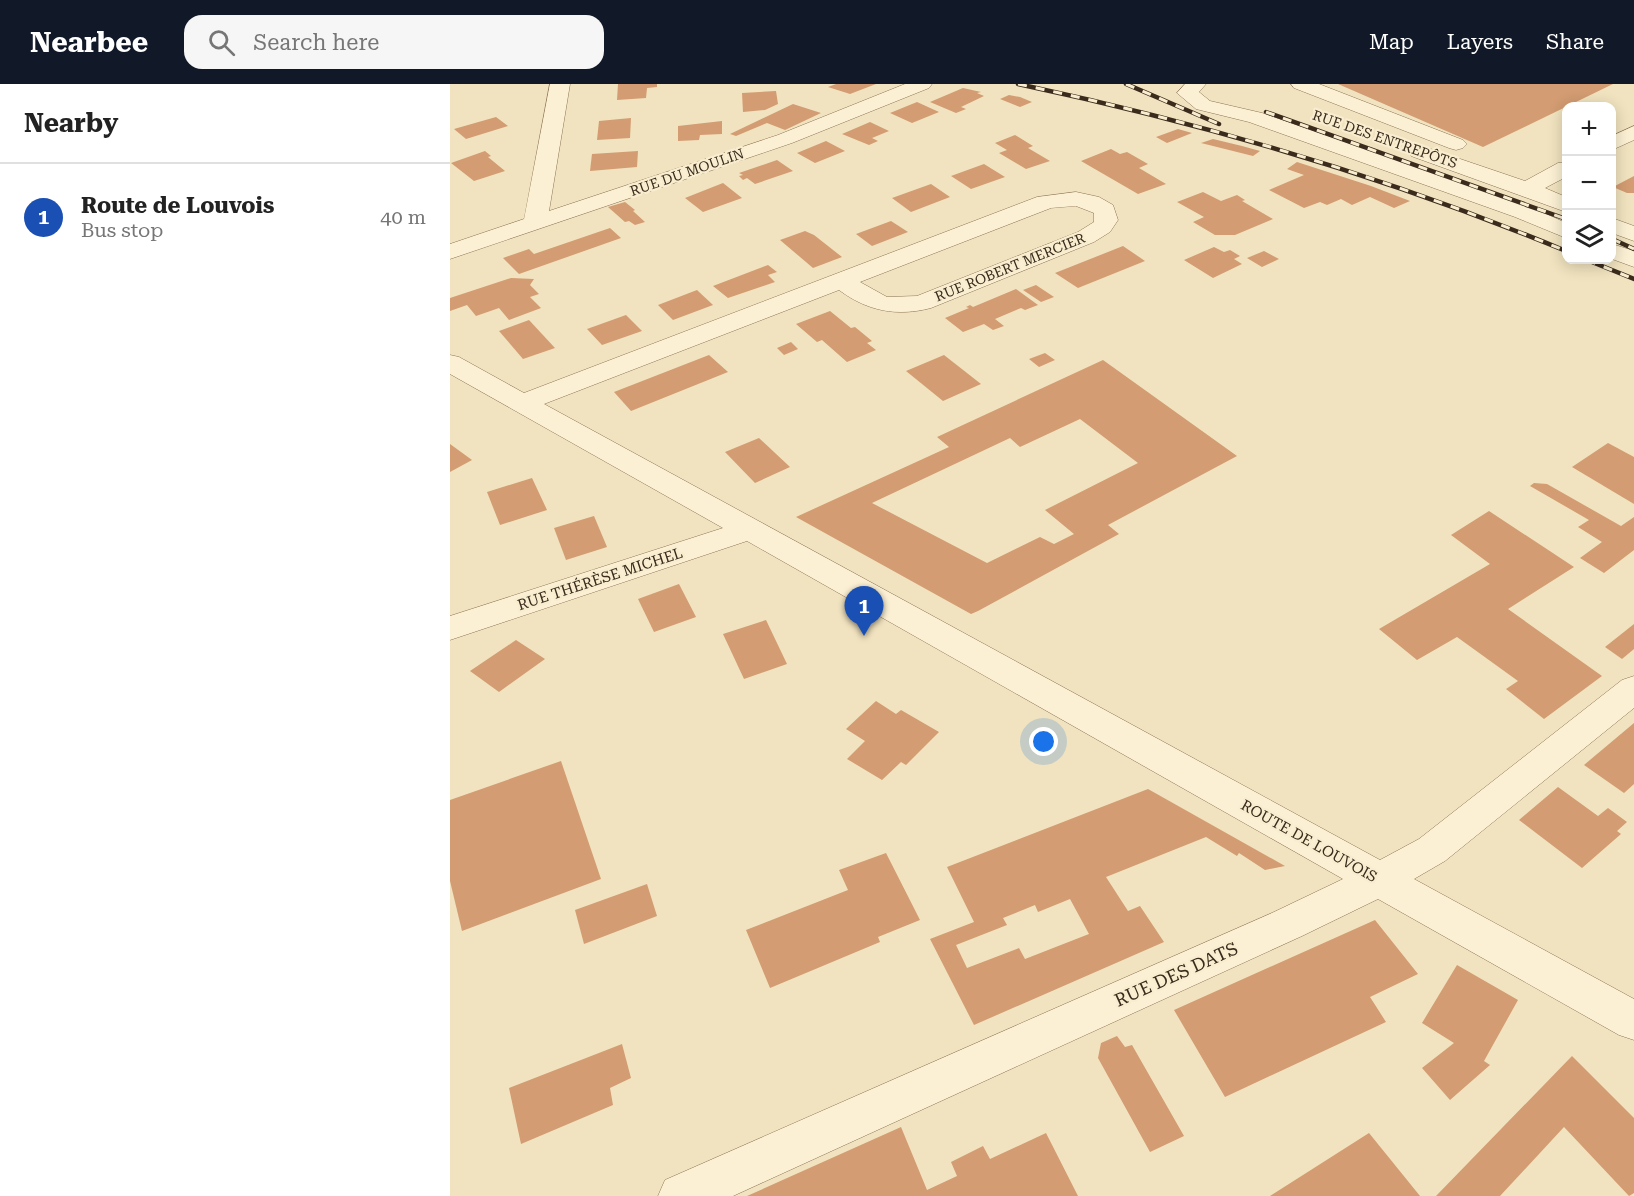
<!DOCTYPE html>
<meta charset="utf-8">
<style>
body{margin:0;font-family:"Roboto Serif",serif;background:#f6f6f6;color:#222}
.controls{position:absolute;right:18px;top:18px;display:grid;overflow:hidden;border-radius:12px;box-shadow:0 3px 15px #0003}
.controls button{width:54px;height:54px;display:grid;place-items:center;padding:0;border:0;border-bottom:2px solid #e0e0e0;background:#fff;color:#222;font:30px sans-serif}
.you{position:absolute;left:594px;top:658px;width:21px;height:21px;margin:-15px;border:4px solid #fff;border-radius:50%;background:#1a73e8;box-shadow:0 0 0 9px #1a73e833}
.badge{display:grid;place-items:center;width:39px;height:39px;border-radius:50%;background:#111827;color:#fff;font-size:20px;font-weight:700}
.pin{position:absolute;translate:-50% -50px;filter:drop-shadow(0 2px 3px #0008)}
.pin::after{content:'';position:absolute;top:32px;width:21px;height:18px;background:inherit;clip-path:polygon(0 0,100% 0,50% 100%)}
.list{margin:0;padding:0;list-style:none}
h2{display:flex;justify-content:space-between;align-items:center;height:78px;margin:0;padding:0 24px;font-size:26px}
h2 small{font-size:20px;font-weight:400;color:#767676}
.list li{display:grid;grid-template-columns:39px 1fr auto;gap:18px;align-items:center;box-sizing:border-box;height:108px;padding:0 24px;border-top:2px solid #e0e0e0}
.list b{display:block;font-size:22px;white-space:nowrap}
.list p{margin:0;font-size:20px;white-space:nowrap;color:#767676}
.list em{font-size:20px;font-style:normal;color:#767676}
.icon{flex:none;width:33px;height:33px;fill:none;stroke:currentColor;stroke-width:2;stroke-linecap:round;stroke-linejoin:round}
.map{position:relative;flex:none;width:1184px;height:1112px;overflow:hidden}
header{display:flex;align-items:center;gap:36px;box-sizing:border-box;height:84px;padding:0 30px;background:#111827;color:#fff}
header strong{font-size:28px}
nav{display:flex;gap:33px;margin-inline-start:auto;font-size:21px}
.search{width:420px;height:54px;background:#f6f6f6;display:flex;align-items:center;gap:15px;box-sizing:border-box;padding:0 21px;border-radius:18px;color:#767676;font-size:22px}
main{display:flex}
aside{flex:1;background:#fff}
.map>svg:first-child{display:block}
</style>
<header>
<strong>Nearbee</strong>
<div class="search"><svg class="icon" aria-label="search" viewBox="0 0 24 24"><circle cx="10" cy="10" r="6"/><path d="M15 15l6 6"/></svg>Search here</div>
<nav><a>Map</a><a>Layers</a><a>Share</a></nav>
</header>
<main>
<aside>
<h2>Nearby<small></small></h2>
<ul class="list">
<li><span class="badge" style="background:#1a4fb4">1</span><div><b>Route de Louvois</b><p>Bus stop</p></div><em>40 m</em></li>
</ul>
</aside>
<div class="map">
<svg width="1184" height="1112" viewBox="0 0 1184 1112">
<rect width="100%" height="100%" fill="#f1e3bf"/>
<!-- building -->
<g fill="#d39c72" fill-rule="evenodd">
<path d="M168,0H207V3L197,4L196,14L167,16Z"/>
<path d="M386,0H426L400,10L378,3Z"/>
<path d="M888,0H1163L1033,63Z"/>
<path d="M513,4L531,8L527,9L534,12L511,23L516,25L506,29L480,18Z"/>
<path d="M326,7L328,20L315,26L293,28L292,9Z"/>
<path d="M559,11L570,13L582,18L570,23L550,15Z"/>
<path d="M467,18L489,28L462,39L440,29Z"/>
<path d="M343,20L371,29L335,46L317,39L286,52L280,50Z"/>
<path d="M46,33L58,42L16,55L4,45Z"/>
<path d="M181,34L180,54L147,56L149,37Z"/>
<path d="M272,37V50L250,51L249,56L228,57V42Z"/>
<path d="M420,38L439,47L422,54L428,57L419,61L392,50Z"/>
<path d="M728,45L742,49L717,59L706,53Z"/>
<path d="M565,51L583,62L578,64L600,77L576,85L549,69L557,66L545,59Z"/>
<path d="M763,55L792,62L810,67L803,72L751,59Z"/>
<path d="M376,57L395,67L365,79L347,69Z"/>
<path d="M661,65L670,70L677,68L698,80L689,84L716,100L688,110L631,77Z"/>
<path d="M35,67L41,72L38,73L55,87L24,97L1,79Z"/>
<path d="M188,67L187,83L140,87L142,70Z"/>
<path d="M327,76L343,87L305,100L297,94L293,96L289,92L293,91L289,89Z"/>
<path d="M847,78L921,102L960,117L944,124L920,113L902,121L891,115L877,121L870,118L854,124L819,106L854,91L837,85Z"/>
<path d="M534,80L555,93L521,105L501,92Z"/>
<path d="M1184,92V109H1177L1163,103Z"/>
<path d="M273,99L292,114L253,128L235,114Z"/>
<path d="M481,100L500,113L461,128L442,114Z"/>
<path d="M753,108L771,117L787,111L795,116L792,117L823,135L785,151H765L743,138L754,133L727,118Z"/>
<path d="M175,118L185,126L183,127L195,138L185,141L179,137L175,138L158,123Z"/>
<path d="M441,137L458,148L422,162L406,150Z"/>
<path d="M160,144L171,154L69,190L53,174L79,165L84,170Z"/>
<path d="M355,147L364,151L392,173L363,184L330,156Z"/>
<path d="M673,162L695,177L628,204L605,189Z"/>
<path d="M764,163L774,168L780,166L790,172L784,175L792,180L763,194L734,176Z"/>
<path d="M814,167L829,175L812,183L797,174Z"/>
<path d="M318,181L327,188L318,191L325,198L278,214L263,202Z"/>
<path d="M61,194L84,195L80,201L89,210L80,213L91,224L59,236L49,224L26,232L17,221L0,227V214Z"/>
<path d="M586,201L604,213L591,218L573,206Z"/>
<path d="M566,205L588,221L575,226L571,224L545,235L554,242L543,246L534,240L513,248L495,234L519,224L516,223L520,221L523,223Z"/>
<path d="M247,206L263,221L223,236L208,221Z"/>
<path d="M380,227L401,244L405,243L422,257L417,259L426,266L397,278L372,256L367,258L346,240Z"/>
<path d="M176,231L192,247L152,261L137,245Z"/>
<path d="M79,236L105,264L73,275L49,247Z"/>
<path d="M341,258L348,265L334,271L327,264Z"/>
<path d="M595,269L605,276L589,283L579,275Z"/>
<path d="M259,271L278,288L181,327L164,308Z"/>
<path d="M494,271L531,300L493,317L456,287Z"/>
<path d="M653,276L787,372L658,441L669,450L528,527L521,530L346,433L499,363L487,353ZM630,335L688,379L595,426L624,450L604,460L590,453L537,479L422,419L560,354L570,363Z"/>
<path d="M309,354L340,383L305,399L275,368Z"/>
<path d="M1158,359L1184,373V420L1122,383Z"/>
<path d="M0,360L22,376L0,388Z"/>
<path d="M82,394L97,426L50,441L37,408Z"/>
<path d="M1084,399L1097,400L1171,442L1184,433V466L1154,489L1130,474L1152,458L1128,443L1139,436L1080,402Z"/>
<path d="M1039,427L1124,483L1058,525L1152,592L1094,635L1056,605L1068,597L1007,553L967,576L929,545L1040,480L1001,451Z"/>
<path d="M144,432L157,463L116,476L104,444Z"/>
<path d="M229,500L246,533L204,548L188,515Z"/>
<path d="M316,536L337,580L294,595L273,550Z"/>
<path d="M1184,540V565L1172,575L1155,563Z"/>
<path d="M66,556L95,575L49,608L20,587Z"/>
<path d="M426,617L446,630L451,626L489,648L456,681L451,678L432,696L397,675L415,657L396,645Z"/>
<path d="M1184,639V700L1174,709L1134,681Z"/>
<path d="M111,677L151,795L12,847L0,797V716Z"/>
<path d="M1108,703L1148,732L1158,724L1177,738L1167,747L1171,750L1132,784L1069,736Z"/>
<path d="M698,705L835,782L815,786L789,769L787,772L756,753L656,793L678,827L690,822L714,858L524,941L480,855L524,838L497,783ZM620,815L639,850L575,875L569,864L517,884L506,861L557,841L553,834L585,821L588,828Z"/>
<path d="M436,769L470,836L428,853L430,858L320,904L296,846L398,806L389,786Z"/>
<path d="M197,800L207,832L134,860L125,826Z"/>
<path d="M925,836L968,890L920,913L936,938L775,1013L724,926Z"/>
<path d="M1007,881L1068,916L1034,977L1040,981L1000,1016L972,984L1004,959L972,939Z"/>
<path d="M667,952L675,963L682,961L734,1052L700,1068L648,974L651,959Z"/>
<path d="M172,960L181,994L160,1004L163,1021L71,1060L59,1004Z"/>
<path d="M1122,972L1184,1034V1109L1179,1112L1114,1043L1050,1112H986Z"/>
<path d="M451,1043L477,1106L507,1092L501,1078L533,1062L540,1075L596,1049L628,1112H297Z"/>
<path d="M919,1049L970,1112H820Z"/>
</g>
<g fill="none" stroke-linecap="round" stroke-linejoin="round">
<defs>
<g id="minor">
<path d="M100,0H120L99,127L328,51L455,0H482L479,4L342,59L0,175V160L74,135Z"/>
<path d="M735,0H756L749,8L760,17L812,29L1081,123L1116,139V154L1065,133L799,38L746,25L727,9Z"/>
<path d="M841,0H869L1013,56L1017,60L1013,64L1006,66L999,64L844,4Z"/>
<path d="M1184,42V56L1162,66V52Z"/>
<path d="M969,61L1075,97L1108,79L1116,78V93L1095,104L1116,113V128L961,72L958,67L961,62Z"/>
<path d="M626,108L649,113L663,121L668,136L660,148L644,158L481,224C447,233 417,227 389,206L94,320L930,776L969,755L1172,596L1184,592V624L995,777L964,795L1184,915V956L1169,951L928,815L852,852L283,1112H208L215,1096L824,828L893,795L297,457L0,556V532L273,444L0,290V271L9,273L74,309L587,113ZM626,122L644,129V138L628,148L467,212L437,213L410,198L601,124Z"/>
<path d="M1162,134L1184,142V157L1162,149Z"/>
<path d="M1162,160L1184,167V183L1162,175Z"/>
</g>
</defs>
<!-- minor casing -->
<use href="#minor" stroke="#8c7456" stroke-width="1"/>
<!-- minor -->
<use href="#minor" fill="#fbf0d3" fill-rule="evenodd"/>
<defs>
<g id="rail">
<path d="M568,0C758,40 937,93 1116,167"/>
<path d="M676,0L769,40"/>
<path d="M816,28L1116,135"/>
<path d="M1162,155L1184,165"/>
<path d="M1137,176L1184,195"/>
</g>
</defs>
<!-- rail casing -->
<use href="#rail" stroke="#3a2b1c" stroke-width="4.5"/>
<!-- rail -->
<use href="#rail" stroke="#f8edcf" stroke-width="3" stroke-dasharray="9" stroke-linecap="butt"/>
</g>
<g text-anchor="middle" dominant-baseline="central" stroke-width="4.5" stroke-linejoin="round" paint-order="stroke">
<!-- far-street labels -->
<g font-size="14" fill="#3a2b1c" stroke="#f8edcf">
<text transform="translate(935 55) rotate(19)">RUE DES ENTREPÔTS</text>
<text transform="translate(237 88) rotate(-19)">RUE DU MOULIN</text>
<text transform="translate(560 183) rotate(-22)">RUE ROBERT MERCIER</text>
</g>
<!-- street labels -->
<g font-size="15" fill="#3a2b1c" stroke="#f8edcf">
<text transform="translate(150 495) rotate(-18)">RUE THÉRÈSE MICHEL</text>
<text transform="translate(859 757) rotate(29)">ROUTE DE LOUVOIS</text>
</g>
<!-- near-street labels -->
<g font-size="18" fill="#3a2b1c" stroke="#f8edcf">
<text transform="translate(726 890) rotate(-24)">RUE DES DATS</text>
</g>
</g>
</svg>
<div class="controls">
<button>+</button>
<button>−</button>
<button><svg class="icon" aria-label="layers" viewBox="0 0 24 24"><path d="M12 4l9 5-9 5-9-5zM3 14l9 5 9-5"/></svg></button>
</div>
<div class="you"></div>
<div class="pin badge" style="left:414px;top:552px;background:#1a4fb4">1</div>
</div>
</main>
